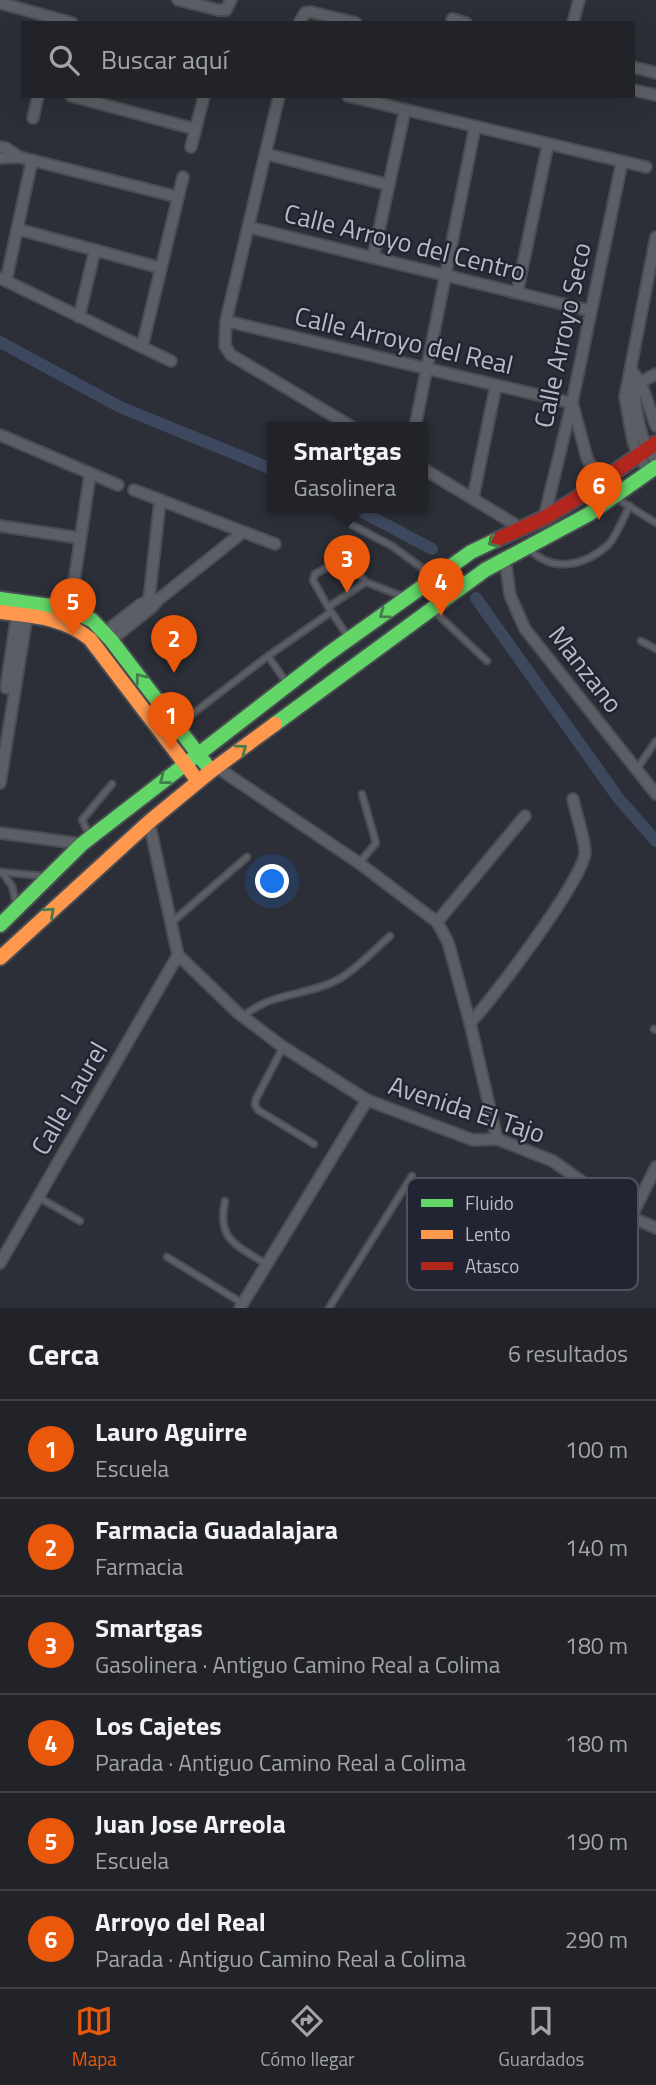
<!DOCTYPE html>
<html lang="es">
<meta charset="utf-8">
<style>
body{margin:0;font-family:"Titillium Web",sans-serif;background:#2d2f35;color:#f1f3f6}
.you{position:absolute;left:273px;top:882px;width:24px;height:24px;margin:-18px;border:5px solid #fff;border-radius:50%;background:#1a73e8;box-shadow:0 0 0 10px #1a73e833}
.badge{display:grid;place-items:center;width:46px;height:46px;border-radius:50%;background:#ea580c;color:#fff;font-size:23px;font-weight:700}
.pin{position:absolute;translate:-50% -58px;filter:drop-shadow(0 2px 4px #0008)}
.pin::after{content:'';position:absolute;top:37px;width:24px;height:21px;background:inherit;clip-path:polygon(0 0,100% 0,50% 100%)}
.popup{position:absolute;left:267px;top:422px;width:161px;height:91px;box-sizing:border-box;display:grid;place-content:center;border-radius:0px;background:#212329;filter:drop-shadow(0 2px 5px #0005);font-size:23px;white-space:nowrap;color:#a2a4a8}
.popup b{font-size:26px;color:#f1f3f6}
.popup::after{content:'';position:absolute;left:50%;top:100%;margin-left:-14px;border:14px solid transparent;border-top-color:#212329}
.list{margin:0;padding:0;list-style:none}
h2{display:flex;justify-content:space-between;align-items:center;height:91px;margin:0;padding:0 28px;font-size:30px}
h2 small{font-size:23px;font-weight:400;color:#a2a4a8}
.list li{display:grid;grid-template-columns:46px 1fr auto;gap:21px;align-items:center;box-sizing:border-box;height:98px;padding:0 28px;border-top:2px solid #3e4046}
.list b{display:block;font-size:26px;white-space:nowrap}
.list p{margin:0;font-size:23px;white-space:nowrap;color:#a2a4a8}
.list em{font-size:23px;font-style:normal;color:#a2a4a8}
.icon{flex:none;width:38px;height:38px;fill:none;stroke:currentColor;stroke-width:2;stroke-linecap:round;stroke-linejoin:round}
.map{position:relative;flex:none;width:656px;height:1308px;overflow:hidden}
.search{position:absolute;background:#212329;box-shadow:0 7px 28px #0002;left:21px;right:21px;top:21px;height:77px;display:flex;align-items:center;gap:18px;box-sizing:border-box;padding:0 24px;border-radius:0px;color:#a2a4a8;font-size:26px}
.sheet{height:679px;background:#212329}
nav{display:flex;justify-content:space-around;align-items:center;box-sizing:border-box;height:98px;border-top:2px solid #3e4046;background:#212329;font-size:19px;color:#a2a4a8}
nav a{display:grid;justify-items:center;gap:4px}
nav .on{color:#ea580c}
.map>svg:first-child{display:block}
</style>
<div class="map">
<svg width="656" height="1308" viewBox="0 0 656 1308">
<rect width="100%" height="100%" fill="#2c2f37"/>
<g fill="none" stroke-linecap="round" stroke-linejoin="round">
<!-- canal -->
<g stroke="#3d485e" stroke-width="12">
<path d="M0,342L120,407L272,469"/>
<path d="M353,507L432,549"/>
<path d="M476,598L619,799L656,841"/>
</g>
<defs>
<g id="lane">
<path d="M616,498L656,523"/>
<path d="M352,525L392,546L433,576"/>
<path d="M529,549C553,573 584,566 608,545C617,536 623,517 630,506"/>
<path d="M328,607L313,580L315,574L341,560L347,561L366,582"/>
<path d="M433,610L487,661"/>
<path d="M349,638L328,607L366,582L404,597"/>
<path d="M641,641L656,649"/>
<path d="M268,656L331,612"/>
<path d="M178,725L268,656L286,682"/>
<path d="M636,770L656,741"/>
<path d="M89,834L82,820L112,784"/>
<path d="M359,863L376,843L362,794"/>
<path d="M0,872L43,876"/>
<path d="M2,872L12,886L16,904"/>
<path d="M171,923L247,857"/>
<path d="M243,1017C269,992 309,996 339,979C358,968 374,950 390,936"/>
<path d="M654,1029L656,1030"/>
<path d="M283,1047L256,1099L255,1105L258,1110L314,1144"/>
<path d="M38,1197L80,1221"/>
<path d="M225,1201C217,1240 235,1244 266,1264"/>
<path d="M167,1257L242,1303"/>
<path d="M329,1308L412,1176"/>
</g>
<g id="street">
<path d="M178,0L218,10H226L231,0"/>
<path d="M0,3L72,23"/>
<path d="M452,19L466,23"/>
<path d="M299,23L305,13L311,12L356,23"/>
<path d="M573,23L579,0"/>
<path d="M633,67L656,73"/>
<path d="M633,90L656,95"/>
<path d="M71,96L195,129"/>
<path d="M279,96L226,321L225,346L231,355L352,427"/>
<path d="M348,96L646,167"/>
<path d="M33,118L38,96"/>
<path d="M0,147L6,148L19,157"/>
<path d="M191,147L204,96"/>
<path d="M266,154L389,185"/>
<path d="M0,158L19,157L178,197"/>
<path d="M248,227L591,311"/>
<path d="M17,229L161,268"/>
<path d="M373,258L405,110"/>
<path d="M0,278L171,361"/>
<path d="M6,281L32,160"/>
<path d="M517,293L548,144"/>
<path d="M79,317L95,250"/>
<path d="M226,321L572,403"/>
<path d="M142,347L183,177"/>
<path d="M633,372L641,383L656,426"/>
<path d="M632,373C636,403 636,437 656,461"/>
<path d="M635,385L656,374"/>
<path d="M573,406L587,458L600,483"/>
<path d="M415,427L475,127"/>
<path d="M0,435L118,485"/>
<path d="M422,468L521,528"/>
<path d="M650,472L638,456L633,441L625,397L656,237"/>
<path d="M134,490L275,544"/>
<path d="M473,498L496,385"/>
<path d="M544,518L572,403L622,162"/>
<path d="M0,526L80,538"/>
<path d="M505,559L510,595L525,629L656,794"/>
<path d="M152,607L149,600L160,501"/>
<path d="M70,609L90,475"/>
<path d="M105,632L141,604L154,599"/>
<path d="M111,640L152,607L159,599L243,532"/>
<path d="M6,688L17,614"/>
<path d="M218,768L359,863L437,922L448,942L470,1023L497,1139"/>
<path d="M0,783L27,615"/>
<path d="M149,822L178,955L238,1013L283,1047L367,1100L473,1140L497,1139L553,1161L631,1217L656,1228"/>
<path d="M0,833L82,844"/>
<path d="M437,922L525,816"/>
<path d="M470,1023C492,1000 585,877 585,852C584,835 576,815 573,799"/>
<path d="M631,1217L656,1167"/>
<path d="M0,1263L178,955"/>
<path d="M240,1308L367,1100"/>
</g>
<g id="fast">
<path d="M0,599L65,608L92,620L111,640L211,771"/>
<path d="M275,724L485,570L589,514L656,467"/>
<path d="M0,925L82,844L328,654L471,552L496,540"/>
</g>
<g id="slow">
<path d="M0,612C32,616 64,617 90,639L198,781"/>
<path d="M0,958L149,822L211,771L275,724"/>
</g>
<path id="jam" d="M496,540L544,518L574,500L656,443"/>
</defs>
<!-- lane casing -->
<use href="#lane" stroke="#4a4c51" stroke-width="9"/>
<!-- street casing -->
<use href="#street" stroke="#4a4c51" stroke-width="14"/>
<!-- fast casing -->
<use href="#fast" stroke="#4a4c54" stroke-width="18"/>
<!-- slow casing -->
<use href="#slow" stroke="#4a4c54" stroke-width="18"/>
<!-- jam casing -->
<use href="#jam" stroke="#4a4c54" stroke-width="18"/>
<!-- lane -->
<use href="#lane" stroke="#5c5e65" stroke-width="5"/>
<!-- street -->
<use href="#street" stroke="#5c5e65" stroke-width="10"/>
<!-- fast -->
<use href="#fast" stroke="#63d668" stroke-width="14"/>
<!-- slow -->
<use href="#slow" stroke="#ff974d" stroke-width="14"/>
<!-- jam -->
<use href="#jam" stroke="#b3261e" stroke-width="14"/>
</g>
<!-- one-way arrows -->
<defs><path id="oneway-chevron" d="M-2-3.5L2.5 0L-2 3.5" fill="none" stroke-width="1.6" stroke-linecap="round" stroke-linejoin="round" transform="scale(1.75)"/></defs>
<g stroke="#427e4c">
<use href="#oneway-chevron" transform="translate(493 542) rotate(155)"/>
<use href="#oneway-chevron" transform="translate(384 614) rotate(144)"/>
<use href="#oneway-chevron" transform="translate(140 678) rotate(-127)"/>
<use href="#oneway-chevron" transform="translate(242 749) rotate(-37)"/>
<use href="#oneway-chevron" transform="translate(164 780) rotate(142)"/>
<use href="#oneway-chevron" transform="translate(50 912) rotate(-42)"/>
</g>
<g text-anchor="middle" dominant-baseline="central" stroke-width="5" stroke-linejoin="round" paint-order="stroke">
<!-- street labels -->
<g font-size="26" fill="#b7bbc7" stroke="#202531">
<text transform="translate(405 242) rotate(14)">Calle Arroyo del Centro</text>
<text transform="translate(562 335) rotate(-78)">Calle Arroyo Seco</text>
<text transform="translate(404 340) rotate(13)">Calle Arroyo del Real</text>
<text transform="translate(586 669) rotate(52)">Manzano</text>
<text transform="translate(69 1098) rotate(-60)">Calle Laurel</text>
<text transform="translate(467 1109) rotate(18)">Avenida El Tajo</text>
</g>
</g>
<!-- legend -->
<rect x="407" y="1178" width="231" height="112" rx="10" fill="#202531" stroke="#4d525e" stroke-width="2"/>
<rect x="421" y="1199" width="32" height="8" fill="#63d668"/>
<rect x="421" y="1230" width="32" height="9" fill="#ff974d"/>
<rect x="421" y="1262" width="32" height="8" fill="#b3261e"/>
<g font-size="19" fill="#b7bbc7">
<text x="465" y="1210">Fluido</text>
<text x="465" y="1241">Lento</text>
<text x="465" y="1273">Atasco</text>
</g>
</svg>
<div class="you"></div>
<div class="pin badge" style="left:171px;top:750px">1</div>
<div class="pin badge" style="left:174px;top:673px">2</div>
<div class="pin badge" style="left:347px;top:593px">3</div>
<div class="popup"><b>Smartgas</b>Gasolinera</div>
<div class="pin badge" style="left:441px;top:616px">4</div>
<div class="pin badge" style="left:73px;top:636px">5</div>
<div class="pin badge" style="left:599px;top:520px">6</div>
<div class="search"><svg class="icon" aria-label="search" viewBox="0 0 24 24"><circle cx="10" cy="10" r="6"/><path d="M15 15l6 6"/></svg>Buscar aquí</div>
</div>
<section class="sheet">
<h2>Cerca<small>6 resultados</small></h2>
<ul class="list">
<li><span class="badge">1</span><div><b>Lauro Aguirre</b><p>Escuela</p></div><em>100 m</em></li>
<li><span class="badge">2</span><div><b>Farmacia Guadalajara</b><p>Farmacia</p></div><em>140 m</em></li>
<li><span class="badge">3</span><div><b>Smartgas</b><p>Gasolinera · Antiguo Camino Real a Colima</p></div><em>180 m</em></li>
<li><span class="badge">4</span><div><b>Los Cajetes</b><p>Parada · Antiguo Camino Real a Colima</p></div><em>180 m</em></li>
<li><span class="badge">5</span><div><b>Juan Jose Arreola</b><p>Escuela</p></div><em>190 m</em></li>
<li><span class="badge">6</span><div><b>Arroyo del Real</b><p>Parada · Antiguo Camino Real a Colima</p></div><em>290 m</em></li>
</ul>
</section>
<nav>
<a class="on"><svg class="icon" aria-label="map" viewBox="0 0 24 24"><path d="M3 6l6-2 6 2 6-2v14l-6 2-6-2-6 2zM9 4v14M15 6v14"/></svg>Mapa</a>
<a><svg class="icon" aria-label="directions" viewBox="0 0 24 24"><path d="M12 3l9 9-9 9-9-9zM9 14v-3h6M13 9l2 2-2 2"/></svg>Cómo llegar</a>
<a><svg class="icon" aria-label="saved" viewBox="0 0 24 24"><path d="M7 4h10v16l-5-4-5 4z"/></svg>Guardados</a>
</nav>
